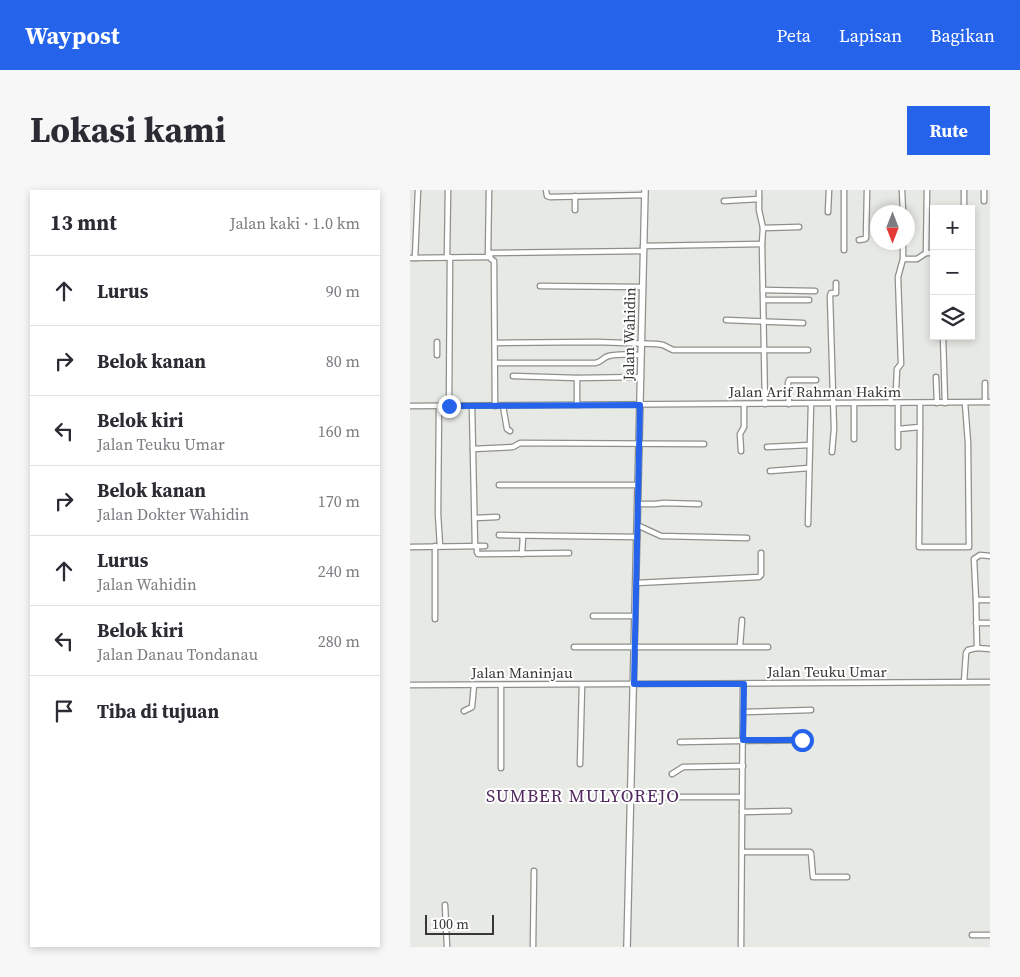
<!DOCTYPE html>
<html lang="id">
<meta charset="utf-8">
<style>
body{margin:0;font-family:"Source Serif 4",serif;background:#f7f7f7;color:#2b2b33}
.controls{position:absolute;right:15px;top:15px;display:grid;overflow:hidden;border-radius:0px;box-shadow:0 2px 8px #0003}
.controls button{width:45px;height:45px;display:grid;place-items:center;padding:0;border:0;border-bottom:1px solid #e1e1e2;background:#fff;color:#2b2b33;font:25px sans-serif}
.compass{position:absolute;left:460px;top:15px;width:45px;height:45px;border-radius:50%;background:#fff;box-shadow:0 2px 8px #0003;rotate:180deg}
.scale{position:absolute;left:15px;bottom:12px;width:69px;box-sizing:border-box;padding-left:5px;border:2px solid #373836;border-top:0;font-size:14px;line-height:18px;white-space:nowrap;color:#373836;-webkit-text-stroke:4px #fff;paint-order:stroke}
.stop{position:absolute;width:15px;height:15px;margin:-11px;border:4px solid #2563eb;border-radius:50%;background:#fff}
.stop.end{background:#2563eb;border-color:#fff;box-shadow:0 1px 5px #0008}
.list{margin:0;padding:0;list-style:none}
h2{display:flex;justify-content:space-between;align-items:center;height:65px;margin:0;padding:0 20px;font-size:21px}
h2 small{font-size:16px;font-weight:400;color:#7c7c81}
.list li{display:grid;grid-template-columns:32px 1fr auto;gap:15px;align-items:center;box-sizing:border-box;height:70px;padding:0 20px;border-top:1px solid #e1e1e2}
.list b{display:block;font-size:19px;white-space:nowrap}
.list p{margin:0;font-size:16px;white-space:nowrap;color:#7c7c81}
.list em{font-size:16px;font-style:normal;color:#7c7c81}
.icon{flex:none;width:28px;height:28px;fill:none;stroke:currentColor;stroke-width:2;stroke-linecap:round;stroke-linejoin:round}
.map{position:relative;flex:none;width:580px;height:757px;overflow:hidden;border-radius:0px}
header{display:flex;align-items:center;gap:30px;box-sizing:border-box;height:70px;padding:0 25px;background:#2563eb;color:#fff}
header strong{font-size:24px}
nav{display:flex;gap:28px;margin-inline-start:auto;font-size:18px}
.intro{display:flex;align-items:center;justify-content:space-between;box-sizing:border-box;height:120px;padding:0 30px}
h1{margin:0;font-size:35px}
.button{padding:12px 22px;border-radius:0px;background:#2563eb;color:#fff;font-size:18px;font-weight:700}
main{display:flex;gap:30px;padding:0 30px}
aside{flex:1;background:#fff;border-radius:0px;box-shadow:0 2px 8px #0003}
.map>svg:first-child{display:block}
</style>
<header>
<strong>Waypost</strong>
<nav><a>Peta</a><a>Lapisan</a><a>Bagikan</a></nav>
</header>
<div class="intro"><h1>Lokasi kami</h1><a class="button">Rute</a></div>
<main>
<aside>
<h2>13 mnt<small>Jalan kaki · 1.0 km</small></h2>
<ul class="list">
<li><svg class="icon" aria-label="ahead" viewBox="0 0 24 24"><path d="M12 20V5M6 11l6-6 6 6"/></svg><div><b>Lurus</b></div><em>90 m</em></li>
<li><svg class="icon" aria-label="right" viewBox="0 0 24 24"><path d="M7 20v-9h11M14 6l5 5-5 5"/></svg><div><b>Belok kanan</b></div><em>80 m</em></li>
<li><svg class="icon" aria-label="left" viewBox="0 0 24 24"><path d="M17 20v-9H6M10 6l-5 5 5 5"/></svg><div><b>Belok kiri</b><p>Jalan Teuku Umar</p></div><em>160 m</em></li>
<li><svg class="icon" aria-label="right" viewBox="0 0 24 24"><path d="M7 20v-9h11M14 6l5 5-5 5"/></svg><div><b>Belok kanan</b><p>Jalan Dokter Wahidin</p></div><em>170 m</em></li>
<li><svg class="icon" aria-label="ahead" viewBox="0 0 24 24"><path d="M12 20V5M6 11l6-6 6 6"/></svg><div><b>Lurus</b><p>Jalan Wahidin</p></div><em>240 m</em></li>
<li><svg class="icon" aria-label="left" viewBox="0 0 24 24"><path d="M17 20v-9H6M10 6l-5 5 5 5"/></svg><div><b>Belok kiri</b><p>Jalan Danau Tondanau</p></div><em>280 m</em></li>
<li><svg class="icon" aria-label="arrive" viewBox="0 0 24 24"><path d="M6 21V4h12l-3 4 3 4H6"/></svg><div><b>Tiba di tujuan</b></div></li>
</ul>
</aside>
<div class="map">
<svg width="580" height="757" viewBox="0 0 580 757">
<rect width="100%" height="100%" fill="#e7e9e4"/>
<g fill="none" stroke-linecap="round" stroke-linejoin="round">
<defs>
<g id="minor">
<path d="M136,0L137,6L140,7L235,5"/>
<path d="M349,0V20L353,38L352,54L355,214"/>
<path d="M434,0V60"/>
<path d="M492,0L493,22"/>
<path d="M554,0V16"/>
<path d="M314,11L349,9"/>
<path d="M574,11V0"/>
<path d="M165,20V6"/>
<path d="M418,22L419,0"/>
<path d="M353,38L389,37"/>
<path d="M449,50L455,49L456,48L457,0"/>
<path d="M233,56L352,54"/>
<path d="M516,63L517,0"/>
<path d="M78,66L79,0"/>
<path d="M37,67L38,0"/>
<path d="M80,67L81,69L84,71L85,216"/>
<path d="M0,68L80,67V63L233,61"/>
<path d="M5,68L8,0"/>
<path d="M493,69H507L516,63H524"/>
<path d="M130,96L233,97"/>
<path d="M353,100L405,101"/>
<path d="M354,110H399"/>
<path d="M316,130L393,133"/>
<path d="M533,146L535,213"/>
<path d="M27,152V165"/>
<path d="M85,153L186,152L247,154L253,155L263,160H398"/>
<path d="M85,173H185C191,172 192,169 196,167C204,163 222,165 231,165"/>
<path d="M103,186L167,188L231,187"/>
<path d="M526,187L527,213"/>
<path d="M167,188V215"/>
<path d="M575,212V193"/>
<path d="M444,213V249"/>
<path d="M481,213L480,202H485L486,201L487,179L491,174L488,87L493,69V52"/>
<path d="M488,213V257"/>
<path d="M379,214L378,193L379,190H406"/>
<path d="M0,216L580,212"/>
<path d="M29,216L28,324L30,356"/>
<path d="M39,216L40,67"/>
<path d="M62,216L65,356"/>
<path d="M93,216L97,239L100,241"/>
<path d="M510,237L509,357H559L558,253L555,213"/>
<path d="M488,239L510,237V213"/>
<path d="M357,257L400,255"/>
<path d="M63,259L103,257L110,253L294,254"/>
<path d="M331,261L330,244L334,237V214"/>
<path d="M422,262L424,239L420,106L421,103H426V93"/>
<path d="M360,281L399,278"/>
<path d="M89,295H228"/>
<path d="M228,314H245L254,313L289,314"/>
<path d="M65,328L87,327"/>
<path d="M398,334L401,214"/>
<path d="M227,335L251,346L337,348"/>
<path d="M89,345L227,347"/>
<path d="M67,356V362L68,364L159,363"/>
<path d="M0,357L75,356"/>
<path d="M112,364L113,346"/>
<path d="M226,393L349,387L351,385V363"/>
<path d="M566,410H580"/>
<path d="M183,426H225"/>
<path d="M25,429V356"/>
<path d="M566,433H580"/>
<path d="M330,456L332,430"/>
<path d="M164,457H358"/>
<path d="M567,458L580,459"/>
<path d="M554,492L556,463L558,460L567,458L566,410L564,369L570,365L580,366"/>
<path d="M0,495L580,492"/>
<path d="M54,521L62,517L64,495"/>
<path d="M333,522L401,520"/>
<path d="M270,552L392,550"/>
<path d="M170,574L172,495"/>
<path d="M91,578V495"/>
<path d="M262,584L273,577L333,576"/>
<path d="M221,607H332"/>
<path d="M332,622L379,621"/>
<path d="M332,662H400L401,663L403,687H437"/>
<path d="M35,715L37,757"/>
<path d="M562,745H580"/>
<path d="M123,757L124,681"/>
<path d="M331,757L333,494"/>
</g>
<path id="tertiary" d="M217,757L235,0"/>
</defs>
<!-- minor casing -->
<use href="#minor" stroke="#8e908b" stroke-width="7"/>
<!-- tertiary casing -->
<use href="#tertiary" stroke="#8e908b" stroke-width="8"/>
<!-- minor -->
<use href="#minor" stroke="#fff" stroke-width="4.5"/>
<!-- tertiary -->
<use href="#tertiary" stroke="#fff" stroke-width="5.5"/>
</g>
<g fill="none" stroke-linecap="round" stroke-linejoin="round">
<!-- route -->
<path stroke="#2563eb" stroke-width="6" d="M39,216L230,215L224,494H334L333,550H392"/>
</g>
<g text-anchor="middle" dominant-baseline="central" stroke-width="4" stroke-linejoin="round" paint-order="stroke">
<!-- street labels -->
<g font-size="15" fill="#373836" stroke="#fff">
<text transform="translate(219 144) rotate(-89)">Jalan Wahidin</text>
<text x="405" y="201">Jalan Arif Rahman Hakim</text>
<text x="417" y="481">Jalan Teuku Umar</text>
<text x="112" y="482">Jalan Maninjau</text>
</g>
<!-- quarter labels -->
<g font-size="18" letter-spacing="1" fill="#50285e" stroke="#fff">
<text x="173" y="605">SUMBER MULYOREJO</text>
</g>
</g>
</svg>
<div class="controls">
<button>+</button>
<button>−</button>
<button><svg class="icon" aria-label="layers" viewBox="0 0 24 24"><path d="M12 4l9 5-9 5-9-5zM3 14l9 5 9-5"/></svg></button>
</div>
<svg class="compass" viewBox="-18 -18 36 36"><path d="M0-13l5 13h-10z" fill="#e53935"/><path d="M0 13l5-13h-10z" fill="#7c7c81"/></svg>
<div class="scale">100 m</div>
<div class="stop" style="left:392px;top:550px"></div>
<div class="stop end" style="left:39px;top:216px"></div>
</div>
</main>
